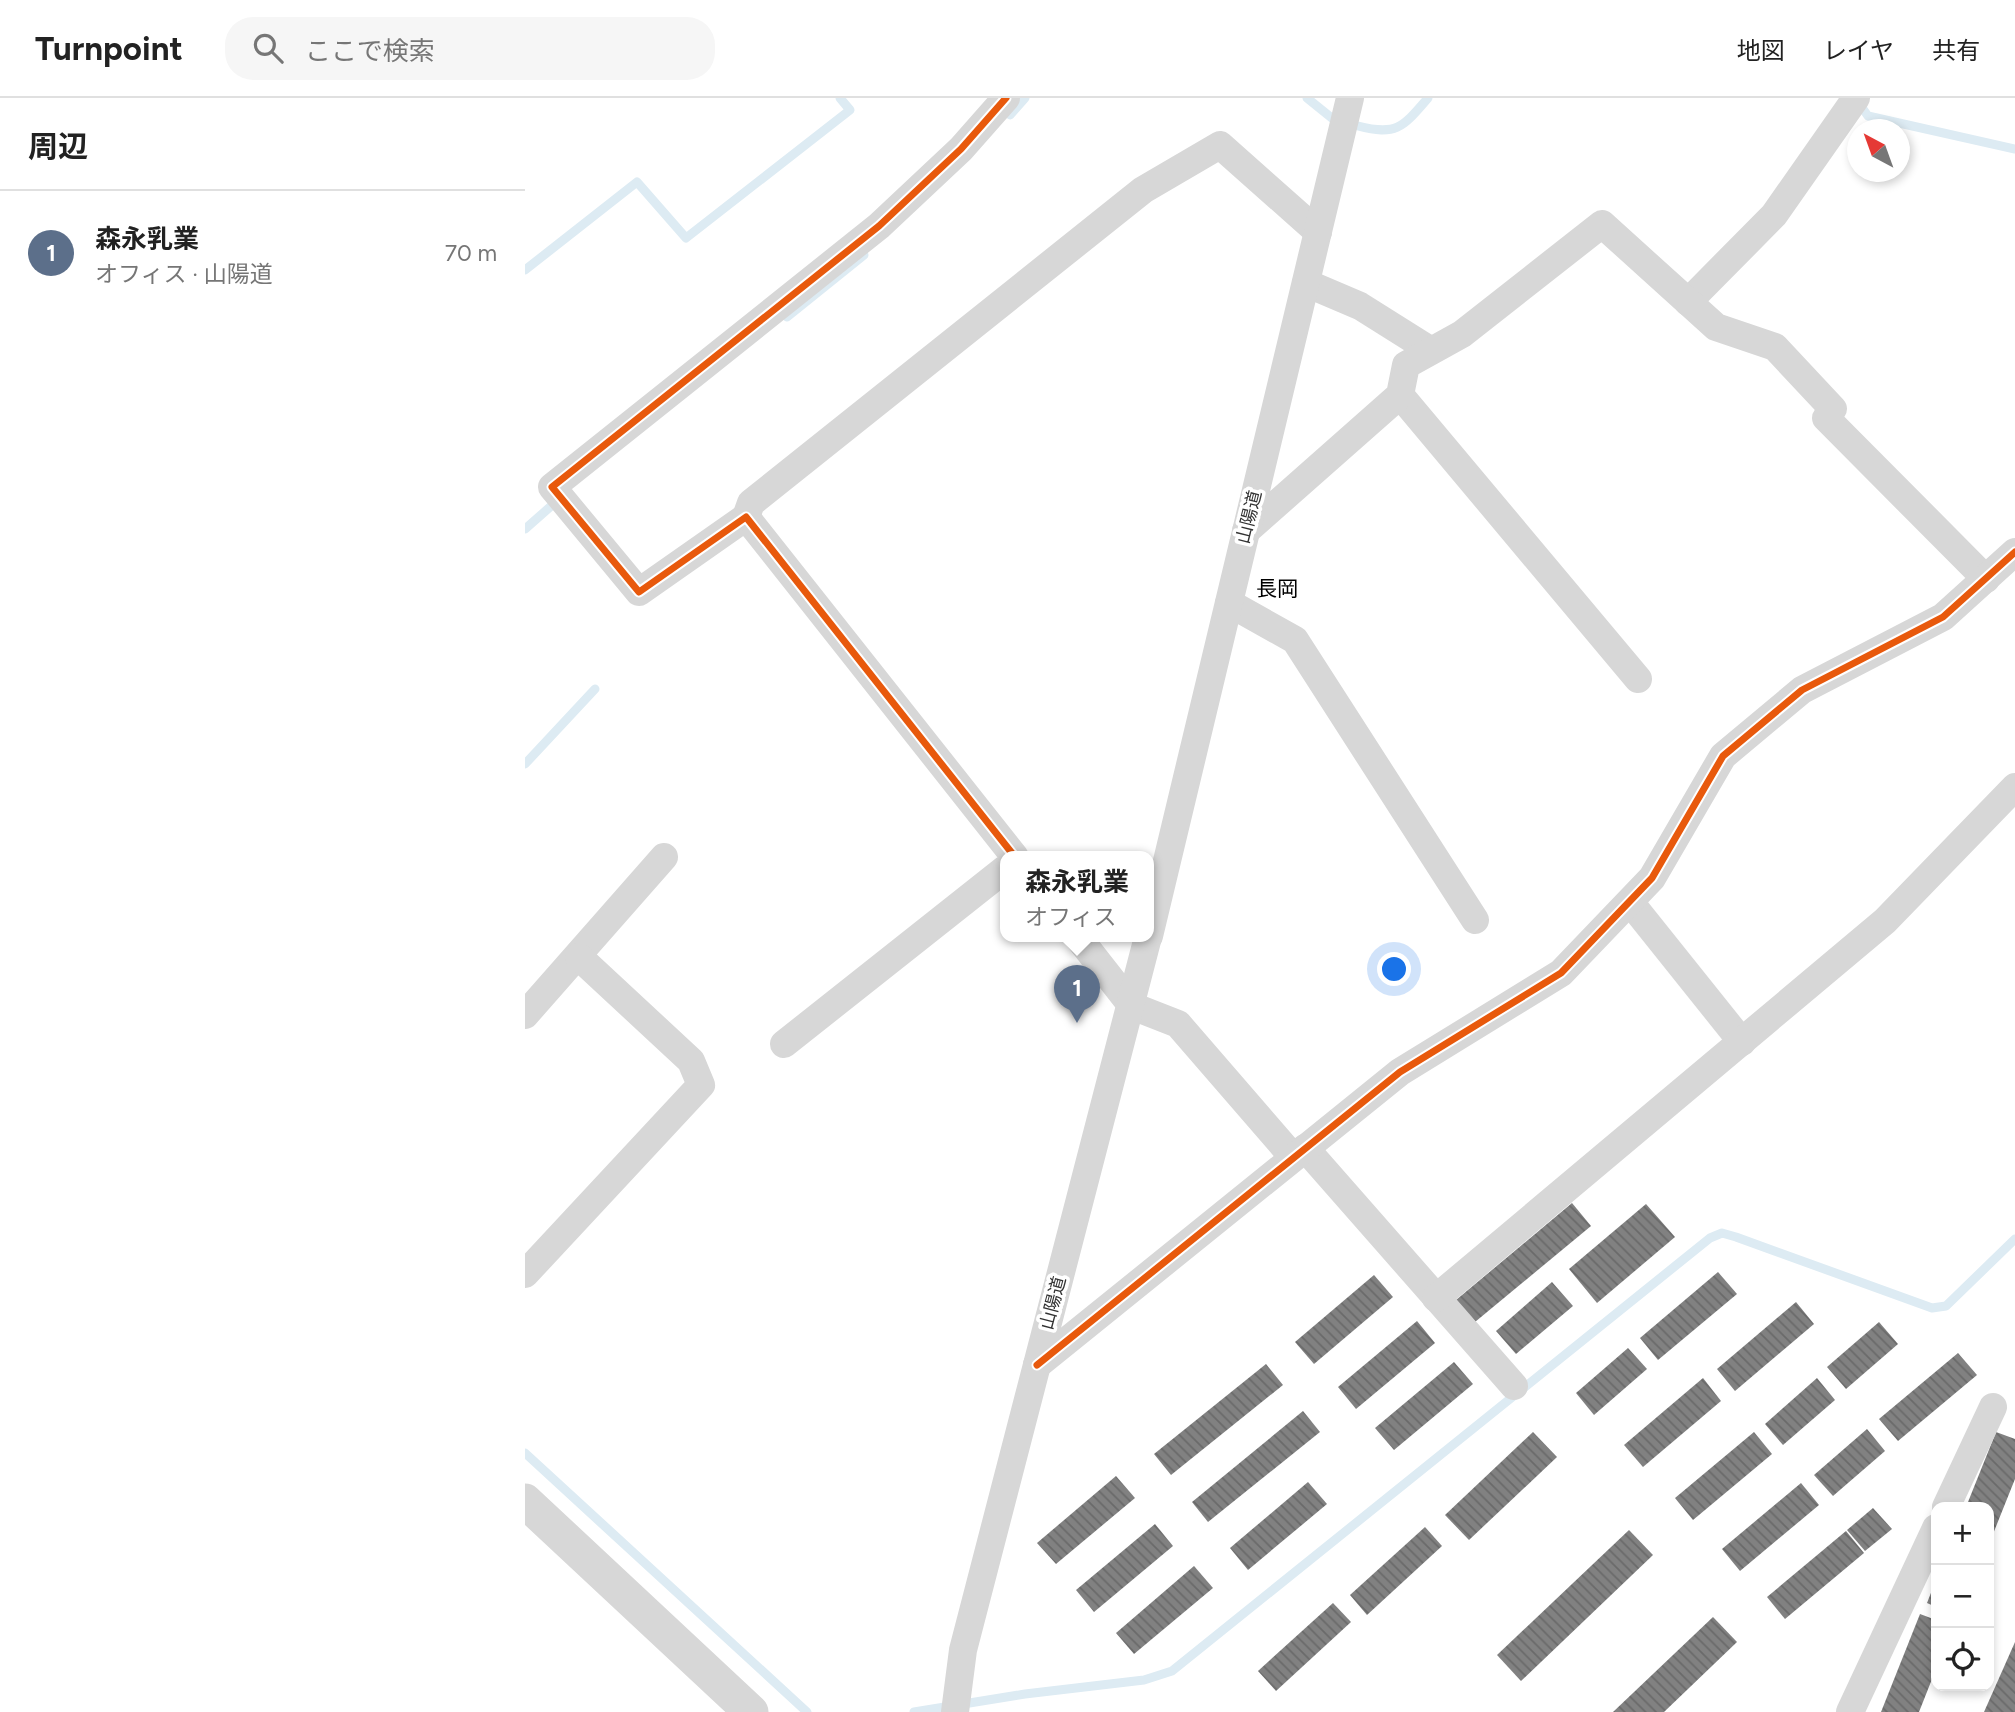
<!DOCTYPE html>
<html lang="ja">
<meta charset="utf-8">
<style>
body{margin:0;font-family:Figtree,"Noto Sans JP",sans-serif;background:#f6f6f6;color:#222}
.controls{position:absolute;right:21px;bottom:21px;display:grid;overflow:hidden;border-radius:14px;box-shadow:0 4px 10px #0003}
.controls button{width:63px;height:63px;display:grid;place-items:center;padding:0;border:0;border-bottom:2px solid #e0e0e0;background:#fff;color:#222;font:35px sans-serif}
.compass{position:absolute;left:1322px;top:21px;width:63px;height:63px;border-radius:50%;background:#fff;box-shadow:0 4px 10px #0003;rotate:319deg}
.you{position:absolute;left:870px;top:872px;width:24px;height:24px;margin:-18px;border:5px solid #fff;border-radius:50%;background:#1a73e8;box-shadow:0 0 0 10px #1a73e833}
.badge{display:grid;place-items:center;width:46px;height:46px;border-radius:50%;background:#7a7a7a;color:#fff;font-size:23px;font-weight:700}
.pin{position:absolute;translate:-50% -58px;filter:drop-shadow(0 2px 4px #0008)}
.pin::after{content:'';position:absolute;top:37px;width:24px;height:21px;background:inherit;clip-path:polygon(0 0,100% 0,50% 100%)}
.popup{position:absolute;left:475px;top:753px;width:154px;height:91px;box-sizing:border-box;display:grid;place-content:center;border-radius:14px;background:#fff;filter:drop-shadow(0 2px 5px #0005);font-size:23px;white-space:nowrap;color:#767676}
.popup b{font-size:26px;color:#222}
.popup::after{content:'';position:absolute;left:50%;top:100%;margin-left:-14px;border:14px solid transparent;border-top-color:#fff}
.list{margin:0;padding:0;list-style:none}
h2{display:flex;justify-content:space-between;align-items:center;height:91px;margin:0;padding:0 28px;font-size:30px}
h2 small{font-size:23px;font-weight:400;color:#767676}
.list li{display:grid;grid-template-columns:46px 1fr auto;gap:21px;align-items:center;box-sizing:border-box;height:126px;padding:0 28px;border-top:2px solid #e0e0e0}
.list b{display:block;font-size:26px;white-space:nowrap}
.list p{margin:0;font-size:23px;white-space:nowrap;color:#767676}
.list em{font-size:23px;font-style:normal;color:#767676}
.icon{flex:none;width:38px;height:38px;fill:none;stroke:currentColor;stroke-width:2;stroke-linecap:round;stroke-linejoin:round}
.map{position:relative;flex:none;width:1490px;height:1614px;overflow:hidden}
header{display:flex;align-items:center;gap:42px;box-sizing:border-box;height:98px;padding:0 35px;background:#fff;border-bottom:2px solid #e0e0e0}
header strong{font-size:33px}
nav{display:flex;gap:38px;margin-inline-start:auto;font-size:24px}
.search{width:490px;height:63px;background:#f6f6f6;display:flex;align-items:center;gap:18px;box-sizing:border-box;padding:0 24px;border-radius:28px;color:#767676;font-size:26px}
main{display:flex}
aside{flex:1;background:#fff}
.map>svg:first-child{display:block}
</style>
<header>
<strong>Turnpoint</strong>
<div class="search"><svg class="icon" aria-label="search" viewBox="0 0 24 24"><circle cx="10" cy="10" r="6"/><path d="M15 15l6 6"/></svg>ここで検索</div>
<nav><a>地図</a><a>レイヤ</a><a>共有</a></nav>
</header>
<main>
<aside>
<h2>周辺<small></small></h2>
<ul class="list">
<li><span class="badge" style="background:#5c6f8a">1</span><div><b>森永乳業</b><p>オフィス · 山陽道</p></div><em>70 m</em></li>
</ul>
</aside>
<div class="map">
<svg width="1490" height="1614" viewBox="0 0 1490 1614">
<defs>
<pattern id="building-back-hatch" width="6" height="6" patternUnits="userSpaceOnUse" patternTransform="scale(1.75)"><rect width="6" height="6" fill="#818181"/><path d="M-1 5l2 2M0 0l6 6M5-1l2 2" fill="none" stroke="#6a6a6a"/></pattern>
</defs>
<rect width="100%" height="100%" fill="#fff"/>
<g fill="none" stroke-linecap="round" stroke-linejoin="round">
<!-- stream -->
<g stroke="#ddebf3" stroke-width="9">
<path d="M782,0L808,21"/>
<path d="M1333,4L1343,18L1490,51"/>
<path d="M485,17L500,0"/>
<path d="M833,28C872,38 878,29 903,0"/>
<path d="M0,172L112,84L161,140L325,12L315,0"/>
<path d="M262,219L339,157"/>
<path d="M0,431L33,402"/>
<path d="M0,666L70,591"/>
<path d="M0,1355L282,1614"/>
<path d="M389,1614L500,1596L619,1582L647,1573L1185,1140L1197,1135L1211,1139L1407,1210L1421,1208L1490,1141"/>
</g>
</g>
<!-- building -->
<g fill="url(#building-back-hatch)">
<path d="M1047,1105L1066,1128L950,1224L931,1202Z"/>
<path d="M1121,1106L1150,1139L1072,1205L1044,1171Z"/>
<path d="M1193,1174L1212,1196L1133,1262L1115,1240Z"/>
<path d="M849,1177L868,1199L789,1266L770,1244Z"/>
<path d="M1027,1184L1048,1208L991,1256L971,1233Z"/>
<path d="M1271,1204L1289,1226L1210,1293L1192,1271Z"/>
<path d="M892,1223L910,1245L831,1311L813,1289Z"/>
<path d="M1354,1224L1373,1246L1321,1291L1302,1269Z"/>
<path d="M1103,1250L1122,1271L1069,1317L1051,1295Z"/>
<path d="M1433,1255L1452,1277L1373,1343L1354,1321Z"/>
<path d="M929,1264L948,1286L869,1352L850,1330Z"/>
<path d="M741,1266L758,1287L646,1377L629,1356Z"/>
<path d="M1178,1280L1196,1303L1118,1369L1099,1347Z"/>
<path d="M1292,1280L1310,1302L1258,1347L1240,1326Z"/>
<path d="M778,1313L795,1334L683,1424L667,1404Z"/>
<path d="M1342,1331L1360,1353L1308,1398L1289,1377Z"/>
<path d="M1008,1334L1032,1359L944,1442L920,1417Z"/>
<path d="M1229,1334L1247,1356L1168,1422L1150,1400Z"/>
<path d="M1471,1334L1490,1341V1381L1464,1446V1409H1441Z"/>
<path d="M591,1378L610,1400L531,1466L512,1445Z"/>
<path d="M783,1384L802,1406L723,1472L705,1450Z"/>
<path d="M1276,1385L1294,1407L1215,1473L1197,1451Z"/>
<path d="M1348,1410L1367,1431L1340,1453L1322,1432Z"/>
<path d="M630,1426L648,1448L569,1514L551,1492Z"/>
<path d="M900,1429L917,1448L842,1517L825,1497Z"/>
<path d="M1104,1432L1128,1457L996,1583L972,1557Z"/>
<path d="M1321,1433L1339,1455L1260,1521L1242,1499Z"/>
<path d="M669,1468L688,1490L609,1556L591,1535Z"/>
<path d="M1411,1482V1509L1402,1505Z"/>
<path d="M808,1505L826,1524L751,1593L733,1573Z"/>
<path d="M1395,1516L1411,1522V1571L1394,1614H1356Z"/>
<path d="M1188,1519L1212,1544L1139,1614H1088Z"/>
<path d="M1490,1544V1614H1459Z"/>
</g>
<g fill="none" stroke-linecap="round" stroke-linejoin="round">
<!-- minor -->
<g stroke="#d7d7d7" stroke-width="28">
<path d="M481,0L436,51L354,128L27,389L114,494L221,419L490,759"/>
<path d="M781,185L835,208L905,252"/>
<path d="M1163,204L1249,117L1331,0"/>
<path d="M875,297L1113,581"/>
<path d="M221,419L226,405L618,92L695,47L793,134"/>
<path d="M721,433L875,297L881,267L937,236L1077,126L1191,229L1250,249L1308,311L1301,320L1461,481"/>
<path d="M704,505L770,542L950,822"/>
<path d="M1105,804L1217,944"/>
<path d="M624,838L825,0"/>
<path d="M553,839L607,908L653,926L768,1059"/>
<path d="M0,917L139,759"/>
<path d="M259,946L480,771"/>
<path d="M780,1050L989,1288"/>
<path d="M0,1176L176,987L166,963L54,859"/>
<path d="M911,1200L1360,823L1490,689"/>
<path d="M512,1267L875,974L1036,875L1127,780L1198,658L1277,592L1418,519L1490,454"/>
<path d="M1421,1409L1468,1309"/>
<path d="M430,1614L438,1552L623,839"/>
<path d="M1325,1614L1411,1430"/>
</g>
<!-- tertiary -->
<path stroke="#d7d7d7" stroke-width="35" d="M0,1403L226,1614"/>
<defs>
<g id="cycleway">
<path d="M481,0L436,51L354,128L27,389L114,494L221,419L490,759"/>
<path d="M512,1267L875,974L1036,875L1127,780L1198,658L1277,592L1418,519L1490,454"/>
</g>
</defs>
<!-- cycleway casing -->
<use href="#cycleway" stroke="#fff" stroke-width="11"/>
<!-- cycleway -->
<use href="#cycleway" stroke="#e8590c" stroke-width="7"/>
</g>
<g text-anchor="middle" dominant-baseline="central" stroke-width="7" stroke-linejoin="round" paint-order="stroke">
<!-- street labels -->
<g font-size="18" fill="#333" stroke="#fff">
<text transform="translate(724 419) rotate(-76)">山陽道</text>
<text transform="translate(528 1205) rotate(-75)">山陽道</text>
</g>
<!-- quarter labels -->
<g font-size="21" fill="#000" stroke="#fff">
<text x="752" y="490">長岡</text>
</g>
</g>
</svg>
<div class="controls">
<button>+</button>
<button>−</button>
<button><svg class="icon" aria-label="locate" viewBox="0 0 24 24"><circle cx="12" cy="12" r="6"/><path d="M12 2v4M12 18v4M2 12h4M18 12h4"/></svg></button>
</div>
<svg class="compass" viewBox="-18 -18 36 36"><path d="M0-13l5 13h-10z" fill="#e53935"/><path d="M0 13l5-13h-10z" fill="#767676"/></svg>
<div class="you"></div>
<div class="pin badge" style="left:552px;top:925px;background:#5c6f8a">1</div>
<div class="popup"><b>森永乳業</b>オフィス</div>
</div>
</main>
